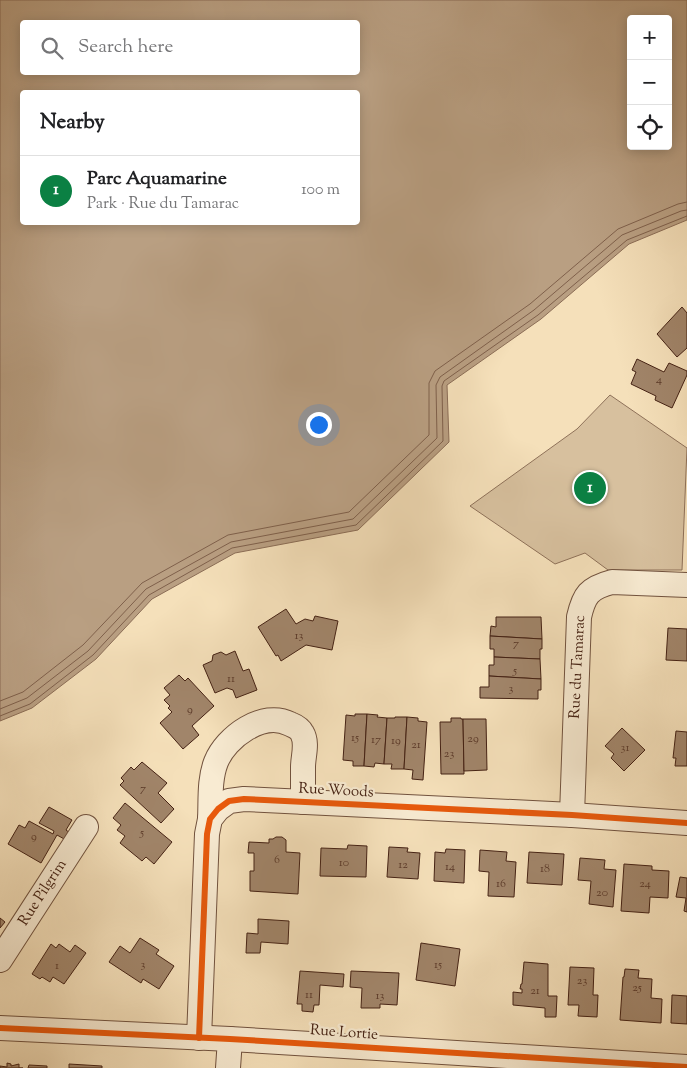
<!DOCTYPE html>
<meta charset="utf-8">
<style>
body{margin:0;font-family:"Sorts Mill Goudy",serif;background:#f2f2f2;color:#202124}
.controls{position:absolute;right:15px;top:15px;display:grid;overflow:hidden;border-radius:5px;box-shadow:0 2px 12px #0003}
.controls button{width:45px;height:45px;display:grid;place-items:center;padding:0;border:0;border-bottom:1px solid #e0e0e0;background:#fff;color:#202124;font:25px sans-serif}
.you{position:absolute;left:318px;top:424px;width:18px;height:18px;margin:-12px;border:4px solid #fff;border-radius:50%;background:#1a73e8;box-shadow:0 0 0 8px #1a73e833}
.badge{display:grid;place-items:center;width:32px;height:32px;border-radius:50%;background:#0b8043;color:#fff;font-size:16px;font-weight:700}
.pin{position:absolute;translate:-50% -50%;border:2px solid #fff;box-shadow:0 1px 5px #0006}
.list{margin:0;padding:0;list-style:none}
h2{display:flex;justify-content:space-between;align-items:center;height:65px;margin:0;padding:0 20px;font-size:21px}
h2 small{font-size:16px;font-weight:400;color:#757577}
.list li{display:grid;grid-template-columns:32px 1fr auto;gap:15px;align-items:center;box-sizing:border-box;height:70px;padding:0 20px;border-top:1px solid #e0e0e0}
.list b{display:block;font-size:19px;white-space:nowrap}
.list p{margin:0;font-size:16px;white-space:nowrap;color:#757577}
.list em{font-size:16px;font-style:normal;color:#757577}
.icon{flex:none;width:28px;height:28px;fill:none;stroke:currentColor;stroke-width:2;stroke-linecap:round;stroke-linejoin:round}
.map{position:relative;flex:none;width:687px;height:1068px;overflow:hidden}
.search{position:absolute;background:#fff;box-shadow:0 2px 12px #0003;left:20px;top:20px;width:340px;height:55px;display:flex;align-items:center;gap:12px;box-sizing:border-box;padding:0 18px;border-radius:5px;color:#757577;font-size:19px}
.panel{position:absolute;background:#fff;box-shadow:0 2px 12px #0003;left:20px;top:90px;width:340px;height:135px;border-radius:5px}
.map>svg:first-child{display:block}
</style>
<div class="map">
<svg width="687" height="1068" viewBox="0 0 687 1068">
<rect width="100%" height="100%" fill="#f5e0ba"/>
<filter id="stains"><feTurbulence type="fractalNoise" baseFrequency=".004" numOctaves="4"/><feColorMatrix values="0 0 0 0 .2 0 0 0 0 .09 0 0 0 0 .02 0 0 0 .5 -.17"/></filter>
<radialGradient id="worn" r=".72"><stop offset=".6" stop-color="#630" stop-opacity="0"/><stop offset="1" stop-color="#630" stop-opacity=".3"/></radialGradient>
<!-- green -->
<path fill="#d7c09e" stroke="#8e7159" d="M610,395L687,448L682,570H608L585,553L555,564L470,506L577,429Z"/>
<!-- water -->
<path fill="#b99f82" stroke="#8b6d56" fill-rule="evenodd" d="M0,0H687V220L629,244L541,319L447,385L449,442L358,530L235,553L152,599L96,659L32,708L0,721ZM631,19H668V146H631ZM22,22H358V72H22ZM22,92H358V222H22Z"/>
<g fill="none" stroke-linecap="round" stroke-linejoin="round">
<!-- shore -->
<g stroke="#7f604b" stroke-width="1">
<path d="M0,701L23,692L83,645L142,583L228,535L349,512L429,435V383L435,371L530,304L618,229L678,204L687,202"/>
<path d="M0,709L27,698L88,651L146,589L231,542L353,519L437,438L436,385L440,377L534,310L622,235L681,211L687,210"/>
<path d="M0,716L30,704L93,655L149,595L232,548L356,525L443,441L442,386L444,381L538,315L627,240L687,216"/>
</g>
</g>
<!-- building -->
<g fill="#a1856a" stroke="#452214">
<path d="M682,307L687,313V348L677,357L657,334Z"/>
<path d="M637,359L664,372L669,363L687,371V375L672,408L655,400L656,396L631,384L636,372L632,370Z"/>
<path d="M286,609L296,624L305,619L313,621L315,616L338,621L332,650L306,645L281,661L278,655L276,656L258,627Z"/>
<path d="M496,617H541L542,639L490,636L491,626L496,627Z"/>
<path d="M668,628L687,629V661L666,660Z"/>
<path d="M490,636L542,639V649H540V659L494,657V649H490Z"/>
<path d="M235,651L243,671L249,669L257,690L236,698L233,690L227,688L215,693L203,665L212,661L213,655L221,652L226,655Z"/>
<path d="M494,657L540,659L541,679L489,676V665H494Z"/>
<path d="M179,675L185,681L188,678L214,706L192,726L199,735L183,749L160,723L172,712L168,708L170,706L164,700L170,695L164,688Z"/>
<path d="M489,676L541,679V690H538V699L480,698V687H489Z"/>
<path d="M355,714H367L364,766H353V761L343,760L346,715L355,716Z"/>
<path d="M367,714L378,715L377,717L387,718L384,764L375,763L374,767L364,766Z"/>
<path d="M395,717H407L404,769H391L392,764H384L387,718H395Z"/>
<path d="M407,717L418,718V721L427,722L423,780L412,779L413,770L404,769Z"/>
<path d="M451,718H461V719H463L464,774H441L440,722H451Z"/>
<path d="M463,719H486L487,770L464,771Z"/>
<path d="M622,728L645,750L624,771L611,758L614,754L605,746Z"/>
<path d="M676,731L687,732V766H675L676,758H673Z"/>
<path d="M142,762L167,783L158,793L174,809L161,823L120,785L124,781L121,778L131,767L134,770Z"/>
<path d="M125,803L172,842L154,864L146,857L142,861L120,843L125,836L117,830L121,825L113,818Z"/>
<path d="M49,807L72,820L66,830L70,833L66,840L57,835L41,863L8,844L19,825L25,828L29,821L53,834L54,831L39,823Z"/>
<path d="M276,837H282L286,840V852L300,853L298,894L250,891V871H254V853H248L249,842L269,843V839H273Z"/>
<path d="M348,845L367,846L366,877L320,876L321,848L347,849Z"/>
<path d="M389,847L408,848L407,852L420,853L418,879L387,877Z"/>
<path d="M446,849L465,850L464,883L434,881L435,852L445,853Z"/>
<path d="M480,850L507,852L506,861L516,862L514,897L488,896L489,872L479,871Z"/>
<path d="M529,852L564,854L562,885L527,883Z"/>
<path d="M580,858L605,860L604,869L616,870L613,907L589,904L591,881L578,880Z"/>
<path d="M624,864L652,866V870L669,871L668,898L650,897L649,913L621,911Z"/>
<path d="M680,877L687,878V912L684,911L686,898L676,897Z"/>
<path d="M0,918L5,922L0,928Z"/>
<path d="M258,919L289,921L288,944L261,942L260,953H246L247,933L258,934Z"/>
<path d="M140,938L159,950L156,954L174,966L159,989L143,979L141,983L109,962L120,946L130,953Z"/>
<path d="M421,943L460,949L455,986L416,980Z"/>
<path d="M51,944L56,948L59,944L70,952L75,945L86,953L64,984L53,977L50,982L42,977L40,979L32,974Z"/>
<path d="M524,962L548,964V996H557L556,1017H545V1008L513,1005V992L522,993V989H520L521,984H522Z"/>
<path d="M570,967L594,968L593,995H598L597,1017L578,1016L579,1005H568Z"/>
<path d="M625,969L639,970L638,978L652,979L651,998L662,999L661,1023L620,1020L623,977H624Z"/>
<path d="M300,971L344,974L343,987L320,985L319,1005H314L313,1012L302,1011V1004H297Z"/>
<path d="M351,971L399,973L397,1005L380,1004V1008H361L362,988L350,987Z"/>
<path d="M672,995L687,996V1024L671,1023Z"/>
<path d="M7,1063L11,1064V1066L19,1064V1068H23H0V1066L7,1067Z"/>
<path d="M69,1064L102,1066V1068H69Z"/>
<path d="M29,1065L47,1066V1068H28Z"/>
</g>
<g fill="none" stroke-linecap="round" stroke-linejoin="round">
<defs>
<g id="minor">
<path d="M572,815L579,617C584,595 589,588 612,582L687,585"/>
<path d="M210,819C211,801 209,780 216,762C226,737 263,710 290,724C295,726 300,729 302,733C308,743 303,756 303,767C303,779 303,790 303,802"/>
<path d="M0,960L86,827"/>
<path d="M0,1028L230,1039L687,1067"/>
<path d="M199,1038L207,834L210,819L218,809L229,801L244,799L572,815L687,823"/>
<path d="M228,1068L230,1039"/>
</g>
</defs>
<!-- minor casing -->
<use href="#minor" stroke="#71523e" stroke-width="26"/>
<!-- minor -->
<use href="#minor" stroke="#f8ebd2" stroke-width="24"/>
<defs>
<g id="cycleway">
<path d="M0,1028L230,1039L687,1067"/>
<path d="M199,1038L207,834L210,819L218,809L229,801L244,799L572,815L687,823"/>
</g>
</defs>
<!-- cycleway casing -->
<use href="#cycleway" stroke="#f8ebd2" stroke-width="9"/>
<!-- cycleway -->
<use href="#cycleway" stroke="#e8590c" stroke-width="6"/>
</g>
<g text-anchor="middle" dominant-baseline="central" stroke-width="4.5" stroke-linejoin="round" paint-order="stroke">
<!-- number labels -->
<g font-size="12" fill="#5c3b2a">
<text x="659" y="380">4</text>
<text x="299" y="636">13</text>
<text x="516" y="644">7</text>
<text x="515" y="671">5</text>
<text x="231" y="679">11</text>
<text x="511" y="689">3</text>
<text x="190" y="710">9</text>
<text x="355" y="738">15</text>
<text x="473" y="739">29</text>
<text x="376" y="740">17</text>
<text x="396" y="741">19</text>
<text x="416" y="745">21</text>
<text x="625" y="748">31</text>
<text x="449" y="754">23</text>
<text x="143" y="789">7</text>
<text x="142" y="833">5</text>
<text x="34" y="837">9</text>
<text x="277" y="860">6</text>
<text x="344" y="863">10</text>
<text x="403" y="865">12</text>
<text x="450" y="867">14</text>
<text x="545" y="869">18</text>
<text x="501" y="884">16</text>
<text x="645" y="884">24</text>
<text x="602" y="893">20</text>
<text x="143" y="965">3</text>
<text x="438" y="965">15</text>
<text x="57" y="966">1</text>
<text x="582" y="981">23</text>
<text x="637" y="988">25</text>
<text x="535" y="991">21</text>
<text x="309" y="995">11</text>
<text x="380" y="996">13</text>
</g>
<!-- street labels -->
<g font-size="15" fill="#452214" stroke="#f8ebd2">
<text transform="translate(578 667) rotate(-87)">Rue du Tamarac</text>
<text transform="translate(336 791) rotate(3)">Rue Woods</text>
<text transform="translate(43 893) rotate(-57)">Rue Pilgrim</text>
<text transform="translate(344 1033) rotate(4)">Rue Lortie</text>
</g>
</g>
<rect width="100%" height="100%" filter="url(#stains)"/>
<rect width="100%" height="100%" fill="url(#worn)"/>
</svg>
<div class="controls">
<button>+</button>
<button>−</button>
<button><svg class="icon" aria-label="locate" viewBox="0 0 24 24"><circle cx="12" cy="12" r="6"/><path d="M12 2v4M12 18v4M2 12h4M18 12h4"/></svg></button>
</div>
<div class="you"></div>
<div class="pin badge" style="left:590px;top:488px">1</div>
<div class="search"><svg class="icon" aria-label="search" viewBox="0 0 24 24"><circle cx="10" cy="10" r="6"/><path d="M15 15l6 6"/></svg>Search here</div>
<section class="panel">
<h2>Nearby<small></small></h2>
<ul class="list">
<li><span class="badge">1</span><div><b>Parc Aquamarine</b><p>Park · Rue du Tamarac</p></div><em>100 m</em></li>
</ul>
</section>
</div>
